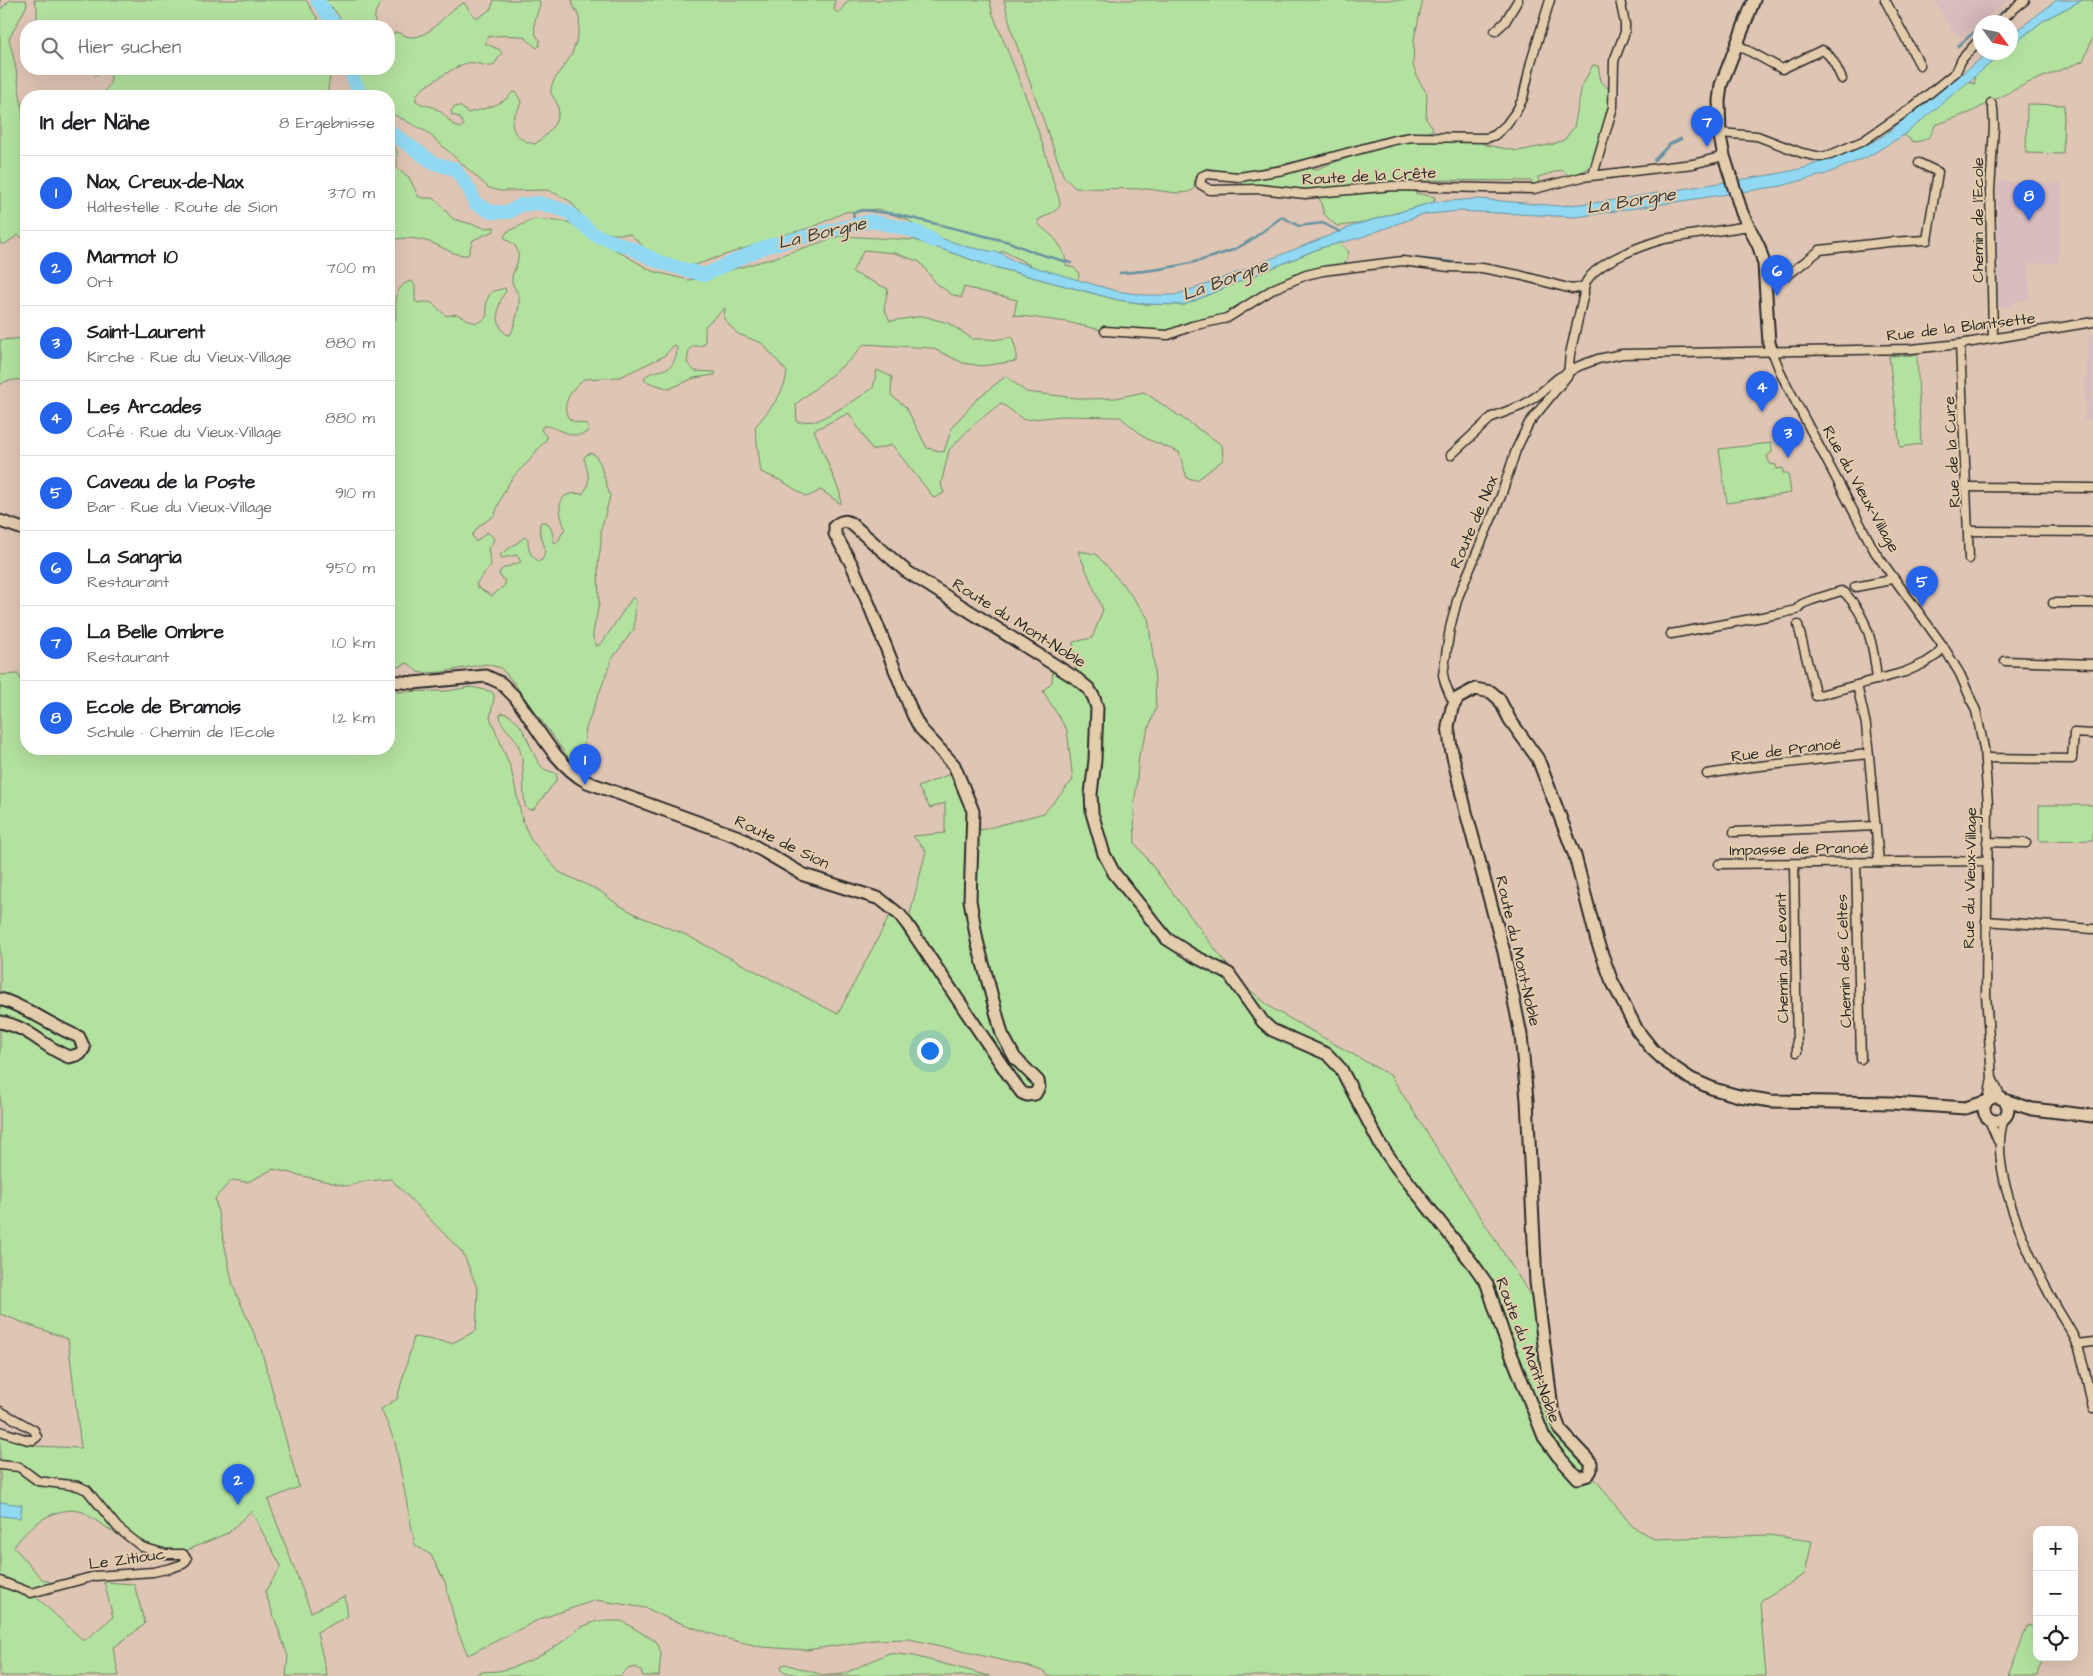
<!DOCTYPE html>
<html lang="de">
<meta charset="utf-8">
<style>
body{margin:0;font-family:"Architects Daughter",sans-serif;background:#f2f2f2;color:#202124}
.controls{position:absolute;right:15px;bottom:15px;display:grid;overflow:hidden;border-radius:10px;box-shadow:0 5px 20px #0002}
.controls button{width:45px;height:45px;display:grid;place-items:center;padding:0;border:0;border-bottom:1px solid #e0e0e0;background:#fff;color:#202124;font:25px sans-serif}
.compass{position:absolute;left:1973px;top:15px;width:45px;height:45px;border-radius:50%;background:#fff;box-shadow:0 5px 20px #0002;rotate:123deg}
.you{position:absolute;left:929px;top:1050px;width:18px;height:18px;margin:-12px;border:4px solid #fff;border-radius:50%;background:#1a73e8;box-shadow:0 0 0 8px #1a73e833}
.badge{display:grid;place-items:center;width:32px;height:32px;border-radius:50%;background:#2563eb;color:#fff;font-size:16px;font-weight:700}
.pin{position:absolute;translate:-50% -41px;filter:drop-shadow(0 1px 2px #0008)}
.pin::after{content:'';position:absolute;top:26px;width:18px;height:15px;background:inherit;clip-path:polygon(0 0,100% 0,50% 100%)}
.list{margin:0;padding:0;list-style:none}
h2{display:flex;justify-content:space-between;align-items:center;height:65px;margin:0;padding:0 20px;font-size:21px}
h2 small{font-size:16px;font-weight:400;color:#757577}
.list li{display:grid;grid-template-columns:32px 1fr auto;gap:15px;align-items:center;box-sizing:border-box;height:75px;padding:0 20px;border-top:1px solid #e0e0e0}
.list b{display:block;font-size:19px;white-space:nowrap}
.list p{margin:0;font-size:16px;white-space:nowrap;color:#757577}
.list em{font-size:16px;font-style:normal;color:#757577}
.icon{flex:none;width:28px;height:28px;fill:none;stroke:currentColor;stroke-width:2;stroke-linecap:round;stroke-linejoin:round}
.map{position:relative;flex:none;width:2093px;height:1676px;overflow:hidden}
.search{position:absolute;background:#fff;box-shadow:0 5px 20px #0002;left:20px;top:20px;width:375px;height:55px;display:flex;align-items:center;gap:12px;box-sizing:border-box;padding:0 18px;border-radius:20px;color:#757577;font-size:19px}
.panel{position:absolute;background:#fff;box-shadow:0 5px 20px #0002;left:20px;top:90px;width:375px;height:665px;border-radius:20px}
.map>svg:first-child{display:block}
</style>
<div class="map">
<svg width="2093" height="1676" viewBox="0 0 2093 1676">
<rect width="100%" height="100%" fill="#dfc5b4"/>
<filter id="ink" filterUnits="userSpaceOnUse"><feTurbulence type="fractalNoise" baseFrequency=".02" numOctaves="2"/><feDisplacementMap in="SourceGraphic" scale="10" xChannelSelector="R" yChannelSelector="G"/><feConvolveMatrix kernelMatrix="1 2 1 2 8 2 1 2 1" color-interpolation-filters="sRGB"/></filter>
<g filter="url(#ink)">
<!-- built -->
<g fill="#d9bcbd">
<path d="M1934,0H2009L1960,36L1952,30Z"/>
<path d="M1998,181L2063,183L2058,263H2029V300H2018L2008,307L1996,306Z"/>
<path d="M2088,334H2093V420H2084Z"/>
</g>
<!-- green -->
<g fill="#b3e19f" stroke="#6f8665">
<path d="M0,0L1,9L10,0H26L27,5L9,39C27,105 26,171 26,239L18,235L5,244H0Z"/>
<path d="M34,0H306L322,26H59L50,21L37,22V7Z"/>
<path d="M324,0H384C375,9 374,14 375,26H345L336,12Z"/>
<path d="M494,0H539L540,4C537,16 529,30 540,40L539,46L537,48C532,45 529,40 524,37C520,35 494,35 488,37L485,43L500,50L502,53L493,66C484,67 476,61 467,63C460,64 426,85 420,91C417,94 416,96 416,101C423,106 431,105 438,110C448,116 449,124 460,128L464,125L459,117L452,115L451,111L454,107L460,106L468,113C484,108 501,107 513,92L516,93L521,101C520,108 517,110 514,116C507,131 522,142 535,144C546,136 561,122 558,106C556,98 548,95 552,85C556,74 565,66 571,56C575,46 581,28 579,18C578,11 572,7 572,0H835L834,10L838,13L849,0H990L992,12C1014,67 1038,122 1053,180C1055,189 1060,197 1060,206L1055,211L1038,220L1039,225C1052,235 1066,247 1066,265C1071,268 1079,267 1079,277L1075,281L1039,270L1004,251L989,255L931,237L908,220L878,209L845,212L813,227L787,234L695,265L680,264L658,257L649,252L630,234H612L593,229L570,201L548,190L500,191L489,188L427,132L389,112V96H369L358,79L355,69H389V37L396,32C401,33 405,37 411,37C431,39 448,8 464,3L472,14L478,18L491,9Z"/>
<path d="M1004,0H1423L1414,39L1413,65L1418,79L1427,94L1426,119L1432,126L1433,130L1426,133H1402L1315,157L1239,174L1206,168L1195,176L1194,189L1189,192L1177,193L1147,189L1075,188L1064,177L1058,161L1012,32Z"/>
<path d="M2082,0H2093V37L2083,61L2028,83L1969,113L1935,125C1931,138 1928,140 1914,142L1904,135L1966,81L1975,84L1974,75L2003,53L2010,52L2011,46L2044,20Z"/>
<path d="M1593,65L1598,66L1601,81L1610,91C1609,118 1600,142 1591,167L1571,177L1561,170L1538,177L1539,184H1533L1531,181L1416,180L1414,185L1415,193L1435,197L1434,202L1358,224L1337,226L1324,214L1318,193L1306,189L1247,186L1230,177L1299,167L1317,169L1357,154L1393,144L1413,141L1475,140L1486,145L1518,151L1554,144L1564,140L1574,127L1582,86Z"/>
<path d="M91,69H331L327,96H100C106,91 111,85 111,76L108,73L95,74Z"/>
<path d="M2027,104L2064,105L2063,154L2026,153Z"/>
<path d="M389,139L397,150V169L409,177L418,196L422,198H433L437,201L453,219L486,228L494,227V231L473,240L468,255C455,256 446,249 435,244C419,238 405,236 389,241Z"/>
<path d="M534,219L568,222L652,271L688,280L698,279L770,259L840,236L915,240L987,265L1118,300L1146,304L1184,305L1320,248L1339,243L1349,252L1343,269L1306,275L1237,313L1168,335L1105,331L1067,322L1014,315L1017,300L964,287L961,298L951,294L935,282L920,262L895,253L864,250L852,272L888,289L884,308L890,321L923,316L948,323L973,339H989L993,340L1012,337L1016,350V361L982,366L963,363L932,348L864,344L852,358L796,404L797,422L817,421L849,404L873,388L877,370L892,377L891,395L906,407L927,448L944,452L952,427L978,398L1006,376L1026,392L1086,399L1116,398L1144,392L1222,445L1223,460L1197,480L1187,478L1179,452L1147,439L1120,417L1061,416L1024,420L1001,403L973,425L949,450L941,484L944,493L934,498L892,445L872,450L849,413L814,430L840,493L841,504L821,490L807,497L782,481L761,472L755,427C768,411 785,394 787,372L762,343L738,334L724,319L725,308L705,326V343L701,346H692L689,350L687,363L695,371L715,372V375L694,378L669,389L645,381L644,378C657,365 675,378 677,348L674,345L664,356L620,377L584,379C574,386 560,404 568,417C571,422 580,423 586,424L589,428L587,432C572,442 558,425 543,426L541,430L547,437L546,440C539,447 534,455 528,462C509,479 502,492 495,515L479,526L472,535L476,542L487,532L494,538L493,542L488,549L491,565L476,584L477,587L492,596L505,585V581L500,576L499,572L504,568L521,562L517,555L502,558L500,555L525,537L528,539C528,550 530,555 538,561H541C552,547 535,536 541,522H546C553,529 552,533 554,542L557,543L565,528C557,509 556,490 582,494C593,484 587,470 584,458L586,455L591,453L595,455L600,463L610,496L601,530V544L598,565L599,604L593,633V638L597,646L602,643L632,598H634L636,602L634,629L612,659L586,728L584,744L588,758L587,763L580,767L575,765L570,760L513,682L501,668L486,664L442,672L423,673L418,672L408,663L393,669L389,668V327L396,319C395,305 394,284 412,281L415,286V301L418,303C437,299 434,308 447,316L456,314C469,318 475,330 487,316L486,302L491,292L505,288L506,291C497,303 493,324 507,335L511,334C514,327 521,304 519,296C517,291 513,287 512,281C511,270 523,261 516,247C513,242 507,242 504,237L507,232Z"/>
<path d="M26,338V379L6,381L0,385V340Z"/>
<path d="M1917,355L1921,444L1900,447L1889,356Z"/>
<path d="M1771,443L1772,452L1767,456L1770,464L1776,465L1777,469L1783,468V473H1788L1791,493L1727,503L1719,449Z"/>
<path d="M1078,551L1096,554L1126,588L1148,618L1154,664L1156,708L1139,755L1134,811L1135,843L1241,983L1273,1009L1391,1076L1534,1301L1548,1420L1632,1526L1654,1539L1768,1535L1812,1541L1805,1574L1763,1599L1760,1603L1766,1676H1048L1045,1672L1027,1666L910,1639L874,1640L806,1650L762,1647L724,1638L669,1619L646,1608L596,1600L540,1619L468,1655L457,1630L445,1582L431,1555L415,1545L395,1442L381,1409L397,1399L414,1337L452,1343L476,1331L478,1290L463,1253L391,1179L367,1181L346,1186L273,1169L248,1182L232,1180L215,1198L233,1286L261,1349L299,1487L268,1500L311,1612L345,1596L348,1616L317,1632L327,1676H286L288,1656L265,1592L281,1566L251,1511L228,1533L185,1551L171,1553L124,1539L83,1512C56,1504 28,1526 14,1547L42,1579L55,1584L30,1590L0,1579V1435L35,1446L81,1448L68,1339L0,1314V675L18,674L26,690V749H389V692L447,691L471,687L490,691L494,694V699L490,717L511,769L523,822L531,840L559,872L600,891L617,904L641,917L684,934L838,1014L889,917L909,918L926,851L913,836L945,833V803L930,808L918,787L950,774L981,830L1044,813L1073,780L1067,730L1043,691L1052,682L1053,664L1077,678L1073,642L1092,638L1103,610Z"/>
<path d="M503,713C525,718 529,751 541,766C545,771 550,771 555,773L557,776L556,781L534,809L529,810L525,806C522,786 526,764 518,744C513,732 500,728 500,715Z"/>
<path d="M2039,805H2093V840L2039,841Z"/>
<path d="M104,1582L134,1584L145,1624L113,1648L119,1676H0V1583L35,1596L84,1641L113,1617Z"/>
<path d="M597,1621H622L657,1642L661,1653L659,1676H643L641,1671L636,1667L627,1669L620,1676H474L480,1672L499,1671L514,1667L536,1658L562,1642L579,1628Z"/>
<path d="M2028,1625L2037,1629V1657H2042L2037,1676H2008Z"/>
<path d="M889,1653L914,1656L990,1676H800L782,1671L781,1666L785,1664L823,1675H835L843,1674Z"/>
</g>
<!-- water -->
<g fill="#91d9f2" stroke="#6893a2">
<path d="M2057,0H2082L2044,20L2011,46V35Z"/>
<path d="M1988,53H2003L1904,135L1867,157L1826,174L1781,186L1576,217L1459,211L1421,215L1359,238L1320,248L1184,305L1146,304L1118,300L987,265L915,240L919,231L968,247L1001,253L1014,261L1116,291L1144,295H1175L1213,282L1358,224L1434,202L1478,199L1559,206L1601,202L1776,174L1804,168L1870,143L1883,136Z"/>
<path d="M0,1502L22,1505L20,1518L0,1516Z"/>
</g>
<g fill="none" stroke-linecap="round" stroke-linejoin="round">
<!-- stream -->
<g stroke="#6893a2" stroke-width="2.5">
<path d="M1989,22L2010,7"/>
<path d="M1958,46L1980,27"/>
<path d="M1654,160L1670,144L1681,139"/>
<path d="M855,225L853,213L863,210L895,214L945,226L1009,242L1036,253L1071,263"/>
<path d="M1413,258L1452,262"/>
<path d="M1120,273C1156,271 1195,264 1230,251C1249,244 1266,228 1282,217L1299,226L1323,223L1340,232"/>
</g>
<!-- river -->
<g stroke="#91d9f2" stroke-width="14">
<path d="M317,0L336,26"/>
<path d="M349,69L361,96"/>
<path d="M389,131L434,163L455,169L470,190L475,203L491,212H509L521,205L539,203L567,211L595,235L631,248L659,262L704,275L767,246L871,221L903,228L919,233L934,241"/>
</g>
<defs>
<g id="street">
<path d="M1550,0L1531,62L1523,98L1517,110L1506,125L1495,135L1487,138L1412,137L1394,140L1284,170L1239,177L1207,174L1202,176L1200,184L1210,190L1259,189L1305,194L1393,186L1534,189L1582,177L1693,164L1724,156"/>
<path d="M1885,0L1920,65"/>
<path d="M1998,22L2025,0"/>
<path d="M1495,31L1505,22L1518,0"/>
<path d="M1738,45L1782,69L1822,50C1832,55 1837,69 1842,79"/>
<path d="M1991,103L1993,108L1994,127L1990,191L1993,337"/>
<path d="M1720,133L1757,136L1802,153L1821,157L1830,155L1863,141L1910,109L1956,72L1962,59L1980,39"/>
<path d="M1593,175L1613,107L1614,61L1625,32V24L1620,0"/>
<path d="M1766,278L1788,275L1820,250L1889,242L1927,240L1938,172L1919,163"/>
<path d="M1105,331L1168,335L1192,326L1227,318L1275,288L1306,275L1323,271L1402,261L1449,267L1482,268L1519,275L1572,289L1583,287"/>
<path d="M1960,344L1969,559"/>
<path d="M1772,351L1782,376L1875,552L1943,646L1960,674L1976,711L1984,748L1988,804L1986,995L1992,1078L1988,1100"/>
<path d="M1451,455L1492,417L1523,405L1538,395L1558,378L1579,366L1598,359L1622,354L1911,349L1960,344L2093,322"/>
<path d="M1967,487L2093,488"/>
<path d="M1969,531L2093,532"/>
<path d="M1855,587L1886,581L1891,577"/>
<path d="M1845,593C1868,617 1874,647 1877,680"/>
<path d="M2053,603H2093"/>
<path d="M1798,625L1816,696L1905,672L1925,663L1937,655L1943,646"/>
<path d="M1671,634L1778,614L1796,610L1802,604L1812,600L1841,591L1845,593"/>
<path d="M2005,661L2093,664"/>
<path d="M1857,685L1866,725L1879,862"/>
<path d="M1451,698L1445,683L1443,675L1450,628L1458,597L1501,496L1516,450L1529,423L1568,375L1570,354L1584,293C1580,267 1643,245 1664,239L1749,226"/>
<path d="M1985,758L2072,759L2074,733L2093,734"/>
<path d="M1707,774L1751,767L1868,754"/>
<path d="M1734,832L1876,826"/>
<path d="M1987,842L2026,843"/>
<path d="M1856,862L1861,1059"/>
<path d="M1719,864L1987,861"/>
<path d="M1794,864L1797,1052"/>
<path d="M1986,921L2093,929"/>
<path d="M1993,1080L2001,1098"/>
<path d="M2004,1119C1987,1167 2028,1255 2052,1299C2059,1313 2073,1332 2078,1346C2085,1366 2088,1388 2093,1409"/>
<path d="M1989,1120L1998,1141"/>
<path d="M2077,1344L2093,1342"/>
<path d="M0,1411L34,1430L37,1437L33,1440H28L0,1431"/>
<path d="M0,1465L19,1467L38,1481L78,1486L87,1490L118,1528L142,1547L166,1554H183L187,1559L183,1564L171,1568L153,1572L95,1576L31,1593L0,1581"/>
</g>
<g id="secondary">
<path d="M1754,0L1721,85L1719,101L1720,137L1724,156L1742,213L1759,247L1764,264L1769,343L1772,351"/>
<path d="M0,521L26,530"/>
<path d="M389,681L414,683L486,676L501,683L515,697C537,726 554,764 587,782L739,837L804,875L880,899L900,915L907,924L1010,1077L1022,1093L1027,1095L1035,1094L1039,1087L1038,1081L1015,1058L1002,1034L977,941L970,900L973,811L954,765L920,728L913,715L870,607L852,565L835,534V526C842,520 846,520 853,525L906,571L1077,679L1089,689L1094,698L1097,708L1095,760L1091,794L1092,813L1104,854L1114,873L1167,939L1194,956L1229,974L1263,1022L1272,1030L1327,1054L1341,1069L1380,1144L1394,1164L1473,1264L1487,1284L1503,1333L1544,1437L1558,1456L1578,1478L1588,1475L1591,1470V1463L1560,1430L1552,1408L1536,1282L1527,1100L1521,1035L1504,952L1466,812L1451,748L1448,726L1452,708L1458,698L1475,689L1491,692L1499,699L1510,720L1538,759L1575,856L1597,941L1611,979L1637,1030L1652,1049L1666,1062L1691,1079L1714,1089L1739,1096L1771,1101L1892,1103L1965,1108L1985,1102"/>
<path d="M0,999C28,1007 51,1026 79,1037L84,1048L80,1054L69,1057C44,1048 30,1027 0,1022"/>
<circle cx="1996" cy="1109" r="12"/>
<path d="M2004,1100L2032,1109L2093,1116"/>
</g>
</defs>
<!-- street casing -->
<use href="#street" stroke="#2b2b2b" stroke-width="11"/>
<!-- secondary casing -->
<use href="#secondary" stroke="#2b2b2b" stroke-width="15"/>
<!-- street -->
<use href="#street" stroke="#e4cdad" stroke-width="8"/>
<!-- secondary -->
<use href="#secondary" stroke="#e4cdad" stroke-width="11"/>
</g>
</g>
<g text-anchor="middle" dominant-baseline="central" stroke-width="4" stroke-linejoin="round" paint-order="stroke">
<!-- street labels -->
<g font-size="16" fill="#2b2b2b" stroke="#e4cdad">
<text transform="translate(1369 176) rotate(-3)">Route de la Crête</text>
<text transform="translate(1978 220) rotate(-90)">Chemin de l'Ecole</text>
<text transform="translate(1961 327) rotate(-7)">Rue de la Blantsette</text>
<text transform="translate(1952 452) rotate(-93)">Rue de la Cure</text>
<text transform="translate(1861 489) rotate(61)">Rue du Vieux-Village</text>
<text transform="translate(1474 522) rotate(-67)">Route de Nax</text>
<text transform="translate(1019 623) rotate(32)">Route du Mont-Noble</text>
<text transform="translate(1786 750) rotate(-7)">Rue de Pranoé</text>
<text transform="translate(782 842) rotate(26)">Route de Sion</text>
<text transform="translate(1799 849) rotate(-1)">Impasse de Pranoé</text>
<text transform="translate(1970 878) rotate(-89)">Rue du Vieux-Village</text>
<text transform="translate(1518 951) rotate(77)">Route du Mont-Noble</text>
<text transform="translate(1782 958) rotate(-91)">Chemin du Levant</text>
<text transform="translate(1844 961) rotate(-92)">Chemin des Celtes</text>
<text transform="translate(1528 1350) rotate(69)">Route du Mont-Noble</text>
<text transform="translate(127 1559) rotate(-8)">Le Zitiouc</text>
</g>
<!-- water labels -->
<g font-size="18" font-style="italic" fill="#353c3f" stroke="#e4cdad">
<text transform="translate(1631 201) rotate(-9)">La Borgne</text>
<text transform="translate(822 233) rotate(-13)">La Borgne</text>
<text transform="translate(1225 280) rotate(-20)">La Borgne</text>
</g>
</g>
</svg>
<div class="controls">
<button>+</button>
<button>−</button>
<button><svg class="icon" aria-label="locate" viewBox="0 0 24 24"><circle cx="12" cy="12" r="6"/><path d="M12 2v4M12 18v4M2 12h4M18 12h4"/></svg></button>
</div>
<svg class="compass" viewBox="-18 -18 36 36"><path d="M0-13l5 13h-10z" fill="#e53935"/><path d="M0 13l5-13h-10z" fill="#757577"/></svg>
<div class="you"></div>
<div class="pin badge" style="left:585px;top:785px">1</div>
<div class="pin badge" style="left:238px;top:1505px">2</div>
<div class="pin badge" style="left:1788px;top:458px">3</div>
<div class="pin badge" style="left:1762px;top:412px">4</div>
<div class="pin badge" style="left:1922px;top:607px">5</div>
<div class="pin badge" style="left:1777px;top:296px">6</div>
<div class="pin badge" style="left:1707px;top:147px">7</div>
<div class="pin badge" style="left:2029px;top:221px">8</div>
<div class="search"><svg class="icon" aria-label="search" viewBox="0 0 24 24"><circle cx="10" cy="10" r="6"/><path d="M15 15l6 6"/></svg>Hier suchen</div>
<section class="panel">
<h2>In der Nähe<small>8 Ergebnisse</small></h2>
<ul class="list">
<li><span class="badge">1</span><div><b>Nax, Creux-de-Nax</b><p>Haltestelle · Route de Sion</p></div><em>370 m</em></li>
<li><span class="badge">2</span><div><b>Marmot 10</b><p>Ort</p></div><em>700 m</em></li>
<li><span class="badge">3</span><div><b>Saint-Laurent</b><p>Kirche · Rue du Vieux-Village</p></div><em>880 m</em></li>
<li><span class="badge">4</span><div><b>Les Arcades</b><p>Café · Rue du Vieux-Village</p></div><em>880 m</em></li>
<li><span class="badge">5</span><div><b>Caveau de la Poste</b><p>Bar · Rue du Vieux-Village</p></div><em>910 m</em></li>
<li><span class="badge">6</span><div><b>La Sangria</b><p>Restaurant</p></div><em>950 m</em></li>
<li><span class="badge">7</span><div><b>La Belle Ombre</b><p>Restaurant</p></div><em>1.0 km</em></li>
<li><span class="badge">8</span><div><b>Ecole de Bramois</b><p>Schule · Chemin de l'Ecole</p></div><em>1.2 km</em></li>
</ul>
</section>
</div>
